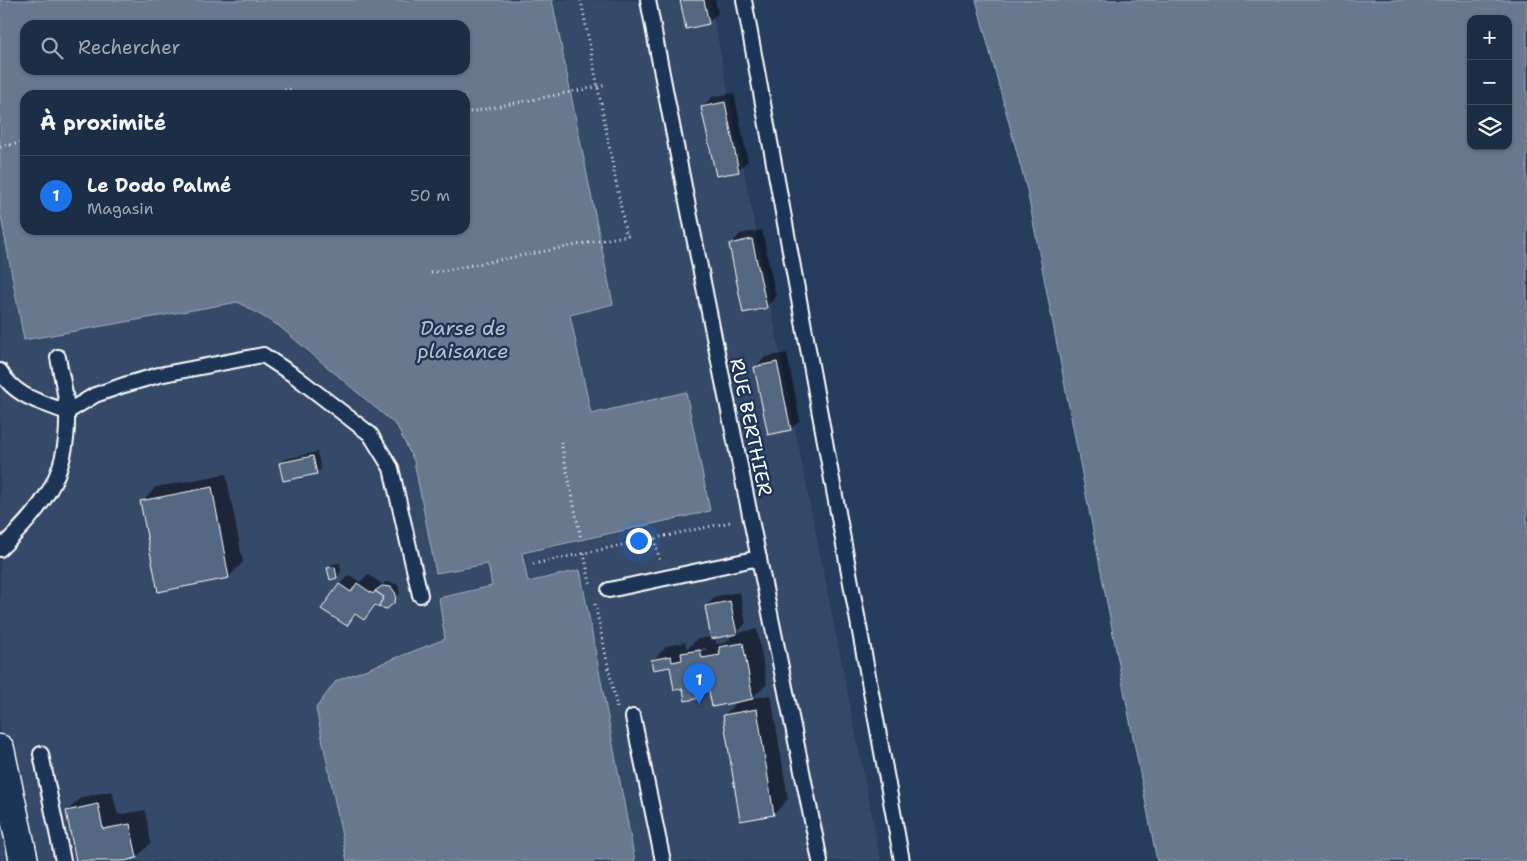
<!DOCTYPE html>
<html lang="fr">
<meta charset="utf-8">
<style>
body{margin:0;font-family:"Shantell Sans",sans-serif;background:#25364d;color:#f1f3f6}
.controls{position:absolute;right:15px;top:15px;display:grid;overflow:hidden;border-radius:10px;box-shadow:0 1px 4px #0004}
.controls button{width:45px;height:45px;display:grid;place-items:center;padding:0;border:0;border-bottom:1px solid #3a4a5f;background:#1c2e46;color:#f1f3f6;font:25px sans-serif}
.you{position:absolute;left:638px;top:540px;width:18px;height:18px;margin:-12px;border:4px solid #fff;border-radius:50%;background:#1a73e8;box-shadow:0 0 0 8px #1a73e833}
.badge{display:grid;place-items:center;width:32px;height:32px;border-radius:50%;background:#1a73e8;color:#fff;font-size:16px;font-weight:700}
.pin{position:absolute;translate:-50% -41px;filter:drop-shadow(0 1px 2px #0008)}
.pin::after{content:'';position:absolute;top:26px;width:18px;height:15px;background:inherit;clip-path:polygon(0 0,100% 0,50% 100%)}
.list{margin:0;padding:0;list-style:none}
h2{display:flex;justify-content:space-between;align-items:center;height:65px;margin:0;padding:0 20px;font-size:21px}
h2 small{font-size:16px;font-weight:400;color:#a0a8b3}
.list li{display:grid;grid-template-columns:32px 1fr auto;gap:15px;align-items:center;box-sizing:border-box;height:80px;padding:0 20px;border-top:1px solid #3a4a5f}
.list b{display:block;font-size:19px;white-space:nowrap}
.list p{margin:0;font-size:16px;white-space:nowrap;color:#a0a8b3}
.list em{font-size:16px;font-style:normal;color:#a0a8b3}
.icon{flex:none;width:28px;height:28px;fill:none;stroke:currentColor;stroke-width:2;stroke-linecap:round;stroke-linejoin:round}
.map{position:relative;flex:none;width:1527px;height:861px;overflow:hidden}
.search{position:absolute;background:#1c2e46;box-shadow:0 1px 4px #0004;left:20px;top:20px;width:450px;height:55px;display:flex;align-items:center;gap:12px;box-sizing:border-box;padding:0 18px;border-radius:15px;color:#a0a8b3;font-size:19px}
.panel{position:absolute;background:#1c2e46;box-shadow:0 1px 4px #0004;left:20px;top:90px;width:450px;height:145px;border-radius:15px}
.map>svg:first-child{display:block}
</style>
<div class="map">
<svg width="1527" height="861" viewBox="0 0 1527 861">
<rect width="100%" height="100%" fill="#263d5e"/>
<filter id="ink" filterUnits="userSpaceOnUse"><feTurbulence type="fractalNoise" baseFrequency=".02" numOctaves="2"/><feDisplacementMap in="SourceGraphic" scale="10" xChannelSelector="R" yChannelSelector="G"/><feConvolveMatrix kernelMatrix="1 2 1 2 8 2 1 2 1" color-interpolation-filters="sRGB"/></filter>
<g filter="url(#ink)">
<!-- built -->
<path fill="#344a68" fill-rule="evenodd" d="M0,0H710L881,861H0ZM25,25H465V70H25ZM25,95H465V230H25Z"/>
<!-- water -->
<g fill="#67788e" stroke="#a4aebb" fill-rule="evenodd">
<path d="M0,0H552L613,304L570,315L591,414L686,392L710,511L522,553L528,582L580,570L635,861H347L316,708L336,681L445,639L439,598L492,586L488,564L436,573L414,461L397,426L279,326L238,302L24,340L0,211ZM25,25H465V70H25ZM25,95H465V230H25Z"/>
<path d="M976,0H1527V861H1157L1027,190ZM1471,19H1508V146H1471Z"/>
</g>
<!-- shadow -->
<g fill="#0007" fill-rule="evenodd">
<path d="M681,0H715L718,13L708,23Z"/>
<path d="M734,93L748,161L738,170L703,107L712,97Z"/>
<path d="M762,230L776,297L766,307L731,244L740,234Z"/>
<path d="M787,353L800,420L791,429L756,367L765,357Z"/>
<path d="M317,452L321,469L316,473L280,463L285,459Z"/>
<path d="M226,474L243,562L229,577L142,502L156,487Z"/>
<path d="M340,563L341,572L337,577L330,578L329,569L333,564Z"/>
<path d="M368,574L383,585L385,582H390L398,585L400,593L391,605L376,604L364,619L357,614L346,625L323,609L340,584L349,575L360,582Z"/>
<path d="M740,592L746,623L737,633L757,629L767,684L752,698L771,695L788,799L774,814L741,820L724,715L738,701L710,688L700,697L684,688L671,666L653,660L667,646L685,642L687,648H688L697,639L712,637L706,606L716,596ZM735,633L725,643L716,644L715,637ZM706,648L707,650L687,654L690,651Z"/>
<path d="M112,791L118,815L145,810L151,843L137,857L127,859V861H78L67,811L82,797Z"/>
</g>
<!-- building -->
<g fill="#556781" stroke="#fff">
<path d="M680,0H704L709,24L686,29Z"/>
<path d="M725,102L739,172L716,176L701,107Z"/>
<path d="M752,239L767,308L743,313L729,244Z"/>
<path d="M777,362L791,430L768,435L754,367Z"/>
<path d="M313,456L317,474L283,481L279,463Z"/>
<path d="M212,487L229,578L158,592L140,501Z"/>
<path d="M335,567L337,578L330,580L327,568Z"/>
<path d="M357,583L373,594L375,591L384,597L378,607L375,605L364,620L355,614L347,626L321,609L339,584L351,592Z"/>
<path d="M382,586L391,587L396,594L395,602L387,609L378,607L384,597L375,591Z"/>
<path d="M730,601L737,634L711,639L705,606Z"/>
<path d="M743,643L753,699L712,707L708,686L699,688L700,698L685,701L683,689L674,690L670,667L653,670L651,660L671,656L672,662L682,660L681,653L700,650L702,658L720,655L719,647Z"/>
<path d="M757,709L774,815L740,821L723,715Z"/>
<path d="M98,804L103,829L130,824L137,858L124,861H76L66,811Z"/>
</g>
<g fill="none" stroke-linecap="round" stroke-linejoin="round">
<defs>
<g id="service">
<path d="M648,0C702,288 763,574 820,861"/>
<path d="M744,0L902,861"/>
<path d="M0,371C15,397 41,402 67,412"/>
<path d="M67,412L95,395L124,385L159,375L263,355L295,376L370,434L391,468L420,595"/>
<path d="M0,549C42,508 69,476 67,414C67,395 61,376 58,357"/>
<path d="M609,590L759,558"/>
<path d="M633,717L663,861"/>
<path d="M41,754L63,861"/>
</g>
<path id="secondary" d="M0,749L24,861"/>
</defs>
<!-- service casing -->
<use href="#service" stroke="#fff" stroke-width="18"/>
<!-- secondary casing -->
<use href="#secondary" stroke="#fff" stroke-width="31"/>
<!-- path -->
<g stroke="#fff" stroke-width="3" stroke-dasharray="1 4" stroke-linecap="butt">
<path d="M581,0L623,218L626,236"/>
<path d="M260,95L291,89"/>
<path d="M465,113L606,85"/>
<path d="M0,147L25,142"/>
<path d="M431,273L629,235"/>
<path d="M561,442L581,539"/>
<path d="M654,539L660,561"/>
<path d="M584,553L590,583"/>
<path d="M533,564L731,522"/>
<path d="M595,604L617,708"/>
</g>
<!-- service -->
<use href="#service" stroke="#1d3557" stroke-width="14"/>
<!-- secondary -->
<use href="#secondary" stroke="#1d3557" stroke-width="28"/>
</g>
</g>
<g text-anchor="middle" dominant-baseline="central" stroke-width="5" stroke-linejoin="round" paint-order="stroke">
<!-- street labels -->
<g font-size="19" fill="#fff" stroke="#1d3557">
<text transform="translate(751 427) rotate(78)">RUE BERTHIER</text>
</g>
<!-- water labels -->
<g font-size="20" font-style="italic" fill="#bbc2cc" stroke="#1d3557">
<text x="463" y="328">Darse de<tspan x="463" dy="23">plaisance</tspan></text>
</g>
</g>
</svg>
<div class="controls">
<button>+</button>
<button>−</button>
<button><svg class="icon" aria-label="layers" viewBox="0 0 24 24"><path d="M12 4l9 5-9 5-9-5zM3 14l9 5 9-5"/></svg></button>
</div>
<div class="you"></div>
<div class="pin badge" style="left:699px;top:704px">1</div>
<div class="search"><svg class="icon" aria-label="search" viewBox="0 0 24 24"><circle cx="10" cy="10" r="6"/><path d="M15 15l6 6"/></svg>Rechercher</div>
<section class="panel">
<h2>À proximité<small></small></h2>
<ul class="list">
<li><span class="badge">1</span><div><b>Le Dodo Palmé</b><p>Magasin</p></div><em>50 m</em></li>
</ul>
</section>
</div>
